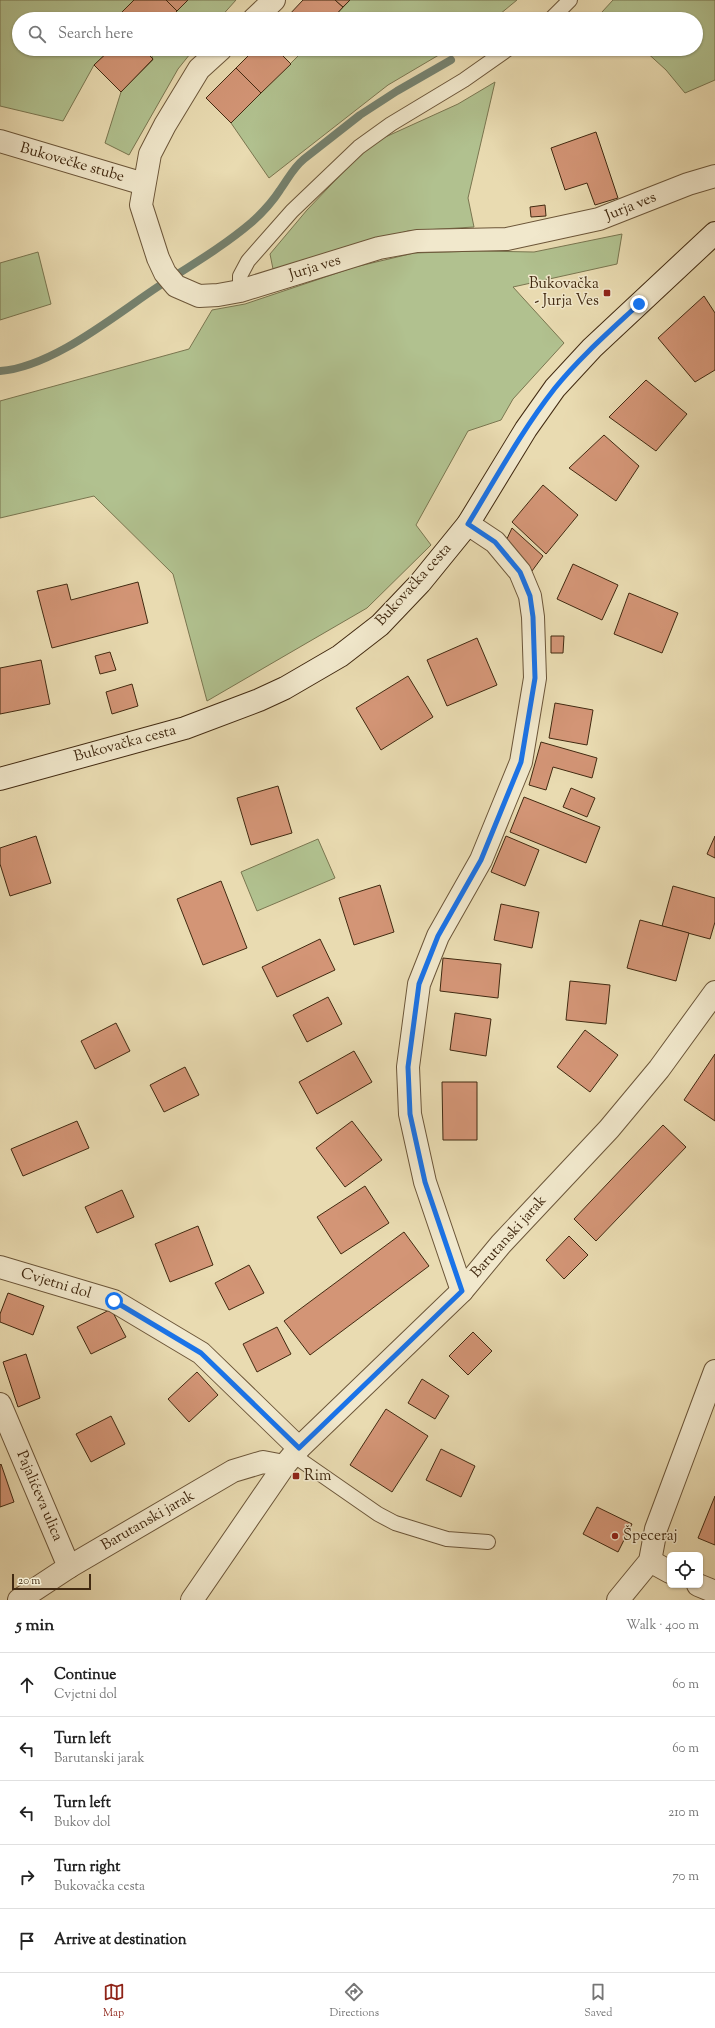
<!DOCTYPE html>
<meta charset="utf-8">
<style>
body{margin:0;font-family:"Sorts Mill Goudy",serif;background:#f2f2f2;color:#222}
.controls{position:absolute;right:12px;bottom:12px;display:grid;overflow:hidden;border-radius:6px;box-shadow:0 1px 3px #0004}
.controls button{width:36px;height:36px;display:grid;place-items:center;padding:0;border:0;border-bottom:1px solid #e0e0e0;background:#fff;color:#222;font:20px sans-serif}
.scale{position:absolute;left:12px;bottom:10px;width:79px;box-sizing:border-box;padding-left:4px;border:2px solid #422a11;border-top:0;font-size:11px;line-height:14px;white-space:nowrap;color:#422a11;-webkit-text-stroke:3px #f1e8cc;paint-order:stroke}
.stop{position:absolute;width:12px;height:12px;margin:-9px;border:3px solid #1a73e8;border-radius:50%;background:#fff}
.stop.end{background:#1a73e8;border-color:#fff;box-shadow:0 1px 4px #0008}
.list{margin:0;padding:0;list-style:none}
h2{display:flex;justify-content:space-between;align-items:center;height:52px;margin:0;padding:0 16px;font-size:17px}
h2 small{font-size:13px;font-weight:400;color:#767676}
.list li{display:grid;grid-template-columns:26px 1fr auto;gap:12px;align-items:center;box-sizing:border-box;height:64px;padding:0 16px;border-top:1px solid #e0e0e0}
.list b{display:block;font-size:15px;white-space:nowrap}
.list p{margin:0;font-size:13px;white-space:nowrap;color:#767676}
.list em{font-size:13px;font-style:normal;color:#767676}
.icon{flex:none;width:22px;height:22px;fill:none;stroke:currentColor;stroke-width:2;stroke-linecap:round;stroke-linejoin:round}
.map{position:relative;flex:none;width:715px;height:1600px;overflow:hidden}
.search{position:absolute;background:#fff;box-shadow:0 1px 3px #0004;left:12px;right:12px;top:12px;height:44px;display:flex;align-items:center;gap:10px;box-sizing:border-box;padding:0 14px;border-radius:22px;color:#767676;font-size:15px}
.sheet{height:372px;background:#fff}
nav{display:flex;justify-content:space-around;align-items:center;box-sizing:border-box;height:56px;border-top:1px solid #e0e0e0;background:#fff;font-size:11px;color:#767676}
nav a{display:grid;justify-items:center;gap:2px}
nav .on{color:#8f2418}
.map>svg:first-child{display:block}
</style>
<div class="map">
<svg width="715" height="1600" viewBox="0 0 715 1600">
<rect width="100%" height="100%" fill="#e9dbb1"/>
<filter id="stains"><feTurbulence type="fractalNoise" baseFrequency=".005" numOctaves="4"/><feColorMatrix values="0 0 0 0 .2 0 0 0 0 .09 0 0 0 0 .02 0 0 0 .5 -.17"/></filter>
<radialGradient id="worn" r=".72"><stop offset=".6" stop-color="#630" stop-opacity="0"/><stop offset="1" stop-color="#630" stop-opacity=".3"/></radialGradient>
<!-- green -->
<g fill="#b1c18f" stroke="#7a7650">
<path d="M0,0H134L120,14L122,19H19V49H111L94,65L63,121L0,106Z"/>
<path d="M188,0H236L219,19H169Z"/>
<path d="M350,0H517L494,19H332Z"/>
<path d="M613,0H715V80L685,93L666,70L643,49H696V19H610L602,12Z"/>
<path d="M150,49H194L178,69L129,155L105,143L121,92L153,60Z"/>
<path d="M305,49H449L388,85L269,178L231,123Z"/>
<path d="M495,82L468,198L474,227L408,231L304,262L273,269L270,254L307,210L370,144L458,104Z"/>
<path d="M622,234L617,264L513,287L564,343L513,399L501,420L468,431L416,525L431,545L367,608L207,701L173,574L94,496L0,518V401L189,349L212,310L245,304L355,267L414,253L478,251L534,252Z"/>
<path d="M38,252L51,304L0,320V263Z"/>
<path d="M318,839L335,878L257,911L241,872Z"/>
</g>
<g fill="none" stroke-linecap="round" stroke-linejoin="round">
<!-- stream -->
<path stroke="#75816e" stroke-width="8" d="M0,371C53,367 115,315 159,286C190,266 224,246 252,222C262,213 273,201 280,190C288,179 293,168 304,159L360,115L397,91L451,60"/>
</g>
<!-- building -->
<g fill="#d39576" stroke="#422a11">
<path d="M134,0H166L177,11L169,19H125L120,14Z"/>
<path d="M166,0H188L177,11Z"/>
<path d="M303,0H335L343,7L332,19H291L288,16Z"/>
<path d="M335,0H350L343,7Z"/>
<path d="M111,49H143L153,59L121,92L94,65Z"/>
<path d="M255,49H276L291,64L261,93L236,68Z"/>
<path d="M236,68L261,93L231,123L206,98Z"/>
<path d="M596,132L618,198L595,205L587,183L565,190L551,148Z"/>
<path d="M545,205L546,216L531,217L530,207Z"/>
<path d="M704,296L715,313V370L695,382L658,338Z"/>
<path d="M646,380L687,414L656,451L609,417Z"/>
<path d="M604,435L639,466L616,501L569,468Z"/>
<path d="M543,485L578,515L546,554L512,522Z"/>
<path d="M512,528L543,556L532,571L505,543Z"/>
<path d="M573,564L618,585L602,620L557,599Z"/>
<path d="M138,582L148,623L52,648L37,591L67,584L71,600Z"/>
<path d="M629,593L678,613L662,653L614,634Z"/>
<path d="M551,636H564L563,653H551Z"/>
<path d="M477,638L497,685L447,706L427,660Z"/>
<path d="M110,652L116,670L100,674L95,656Z"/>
<path d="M41,660L50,704L0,714V668Z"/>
<path d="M408,676L433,717L381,750L356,708Z"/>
<path d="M132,684L138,706L112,714L106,692Z"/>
<path d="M555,703L593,710L587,745L549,738Z"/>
<path d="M541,742L597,758L592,778L553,767L546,790L529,785Z"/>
<path d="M278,786L292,833L251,845L237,798Z"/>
<path d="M571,788L595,798L587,817L563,807Z"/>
<path d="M524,797L600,827L586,863L510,832Z"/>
<path d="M36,836L51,883L10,896L0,864V848Z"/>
<path d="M506,836L539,850L525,886L491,872Z"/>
<path d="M715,836V858L707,854Z"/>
<path d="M221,881L247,948L203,965L177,899Z"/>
<path d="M380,885L394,932L354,945L339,898Z"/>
<path d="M673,886L715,898V922L710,939L662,926Z"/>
<path d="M501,904L539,912L532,948L494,940Z"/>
<path d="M640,920L689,933L676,981L627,968Z"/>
<path d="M320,939L335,970L277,997L262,967Z"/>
<path d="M443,958L501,964L498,998L440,991Z"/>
<path d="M570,981L610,985L606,1024L566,1020Z"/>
<path d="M328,997L342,1024L307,1042L293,1015Z"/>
<path d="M455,1013L491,1019L486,1056L450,1050Z"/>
<path d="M116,1023L130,1051L95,1069L81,1041Z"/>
<path d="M585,1030L618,1055L590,1092L557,1067Z"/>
<path d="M354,1051L372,1082L317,1114L299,1082Z"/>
<path d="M715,1054V1121L684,1100Z"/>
<path d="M185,1067L199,1095L164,1112L150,1085Z"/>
<path d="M442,1082H477V1140H443Z"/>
<path d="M77,1121L89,1148L23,1176L11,1149Z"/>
<path d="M352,1121L382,1160L345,1187L316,1148Z"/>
<path d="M663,1125L686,1147L596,1241L574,1219Z"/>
<path d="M365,1186L389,1223L341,1254L317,1217Z"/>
<path d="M122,1190L134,1217L97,1233L85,1207Z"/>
<path d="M198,1226L213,1265L170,1282L155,1244Z"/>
<path d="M404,1232L429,1266L310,1355L284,1321Z"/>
<path d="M569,1236L588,1255L564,1279L546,1260Z"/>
<path d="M249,1265L264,1293L229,1310L215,1283Z"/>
<path d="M8,1293L44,1306L33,1335L0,1322V1314Z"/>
<path d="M111,1309L126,1337L91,1354L77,1327Z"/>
<path d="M277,1327L291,1354L257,1372L243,1344Z"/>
<path d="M473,1332L492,1351L468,1375L449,1356Z"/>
<path d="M26,1354L40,1398L18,1407L3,1362Z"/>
<path d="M197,1372L218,1395L189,1422L168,1399Z"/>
<path d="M422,1379L449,1396L435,1419L408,1403Z"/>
<path d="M386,1409L428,1436L392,1492L350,1465Z"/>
<path d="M111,1416L125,1444L91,1462L76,1434Z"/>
<path d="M441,1449L475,1466L461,1497L426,1480Z"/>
<path d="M1,1464L14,1502L0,1507V1465Z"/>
<path d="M715,1496V1545L698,1538Z"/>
<path d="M597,1507L632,1524L618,1552L583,1534Z"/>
</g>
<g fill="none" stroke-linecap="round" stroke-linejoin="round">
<defs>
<g id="service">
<path d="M551,19L570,0"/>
<path d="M240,291V276L248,261L292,211L359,147L391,124L464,80L508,49"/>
<path d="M293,1455L378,1514L395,1523L447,1539L488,1542"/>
</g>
<g id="minor">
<path d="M254,19L274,0"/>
<path d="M221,49L199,69L165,125L150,154L141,205L158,258L165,273L176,286L199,296L218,295L240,291L379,248L417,241L507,239L599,219L688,184L715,176"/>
<path d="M0,141L144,184"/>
<path d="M0,1267L114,1301L201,1353L299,1448"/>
<path d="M462,1291L425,1182L410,1114L408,1067L419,984L438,936L481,860L521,762L535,678L533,617L530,596L520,572L495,542L468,524"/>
<path d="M0,1404L69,1567"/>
<path d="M650,1561L670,1572"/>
<path d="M698,1585L715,1592"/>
<path d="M19,1600L69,1567L233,1471L263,1462L284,1466"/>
</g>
<g id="tertiary">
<path d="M192,1600L284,1466L299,1448L462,1291L501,1244L609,1129L659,1069L715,992"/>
<path d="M618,1600L650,1561L656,1529L715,1371"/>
</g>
<path id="secondary" d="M0,779L185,728L259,700L285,688L340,656L380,625L420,583L468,524L526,429L555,388L592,348L715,233"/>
</defs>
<!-- service casing -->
<use href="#service" stroke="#6c5639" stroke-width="16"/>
<!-- minor casing -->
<use href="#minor" stroke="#6c5639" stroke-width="24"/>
<!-- tertiary casing -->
<use href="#tertiary" stroke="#6c5639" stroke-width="24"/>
<!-- secondary casing -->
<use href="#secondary" stroke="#422a11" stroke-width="24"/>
<!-- service -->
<use href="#service" stroke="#f1e8cc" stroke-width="14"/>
<!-- minor -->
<use href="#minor" stroke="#f1e8cc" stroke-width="22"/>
<!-- tertiary -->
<use href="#tertiary" stroke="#f1e8cc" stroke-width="22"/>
<!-- secondary -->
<use href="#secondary" stroke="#f1e8cc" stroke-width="22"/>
</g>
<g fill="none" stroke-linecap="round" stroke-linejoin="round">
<!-- route -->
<path stroke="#1a73e8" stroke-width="5" d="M114,1301L201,1353L299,1448L462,1291L425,1182L410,1114L408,1067L419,984L438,936L481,860L521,762L535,678L533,617L530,596L520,572L495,542L468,524C496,478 522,430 555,388C580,357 610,331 639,304"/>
</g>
<!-- markers -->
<g fill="#8f2418" stroke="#f1e8cc" stroke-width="1.5">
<rect x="603" y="289" width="8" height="8" rx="2"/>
<rect x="292" y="1472" width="8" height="8" rx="2"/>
<circle cx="615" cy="1536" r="4"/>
</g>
<g text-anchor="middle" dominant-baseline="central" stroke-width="3" stroke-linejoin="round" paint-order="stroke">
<!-- street labels -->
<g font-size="15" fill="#422a11" stroke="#f1e8cc">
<text transform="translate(72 163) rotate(16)">Bukovečke stube</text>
<text transform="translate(631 207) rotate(-22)">Jurja ves</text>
<text transform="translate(315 268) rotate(-17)">Jurja ves</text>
<text transform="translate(414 585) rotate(-48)">Bukovačka cesta</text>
<text transform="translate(125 744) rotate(-15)">Bukovačka cesta</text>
<text transform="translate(509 1237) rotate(-48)">Barutanski jarak</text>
<text transform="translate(56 1284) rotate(17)">Cvjetni dol</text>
<text transform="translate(39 1496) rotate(67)">Pajalićeva ulica</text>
<text transform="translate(148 1521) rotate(-30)">Barutanski jarak</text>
</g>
<!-- poi labels -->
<g font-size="15" fill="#422a11" stroke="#f1e8cc" text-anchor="start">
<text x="599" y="284" text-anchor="end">Bukovačka<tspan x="599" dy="17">- Jurja Ves</tspan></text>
<text x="304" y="1476">Rim</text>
<text x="623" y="1536">Špeceraj</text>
</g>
</g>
<rect width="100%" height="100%" filter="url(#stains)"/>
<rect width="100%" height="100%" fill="url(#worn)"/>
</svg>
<div class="controls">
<button><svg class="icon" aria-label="locate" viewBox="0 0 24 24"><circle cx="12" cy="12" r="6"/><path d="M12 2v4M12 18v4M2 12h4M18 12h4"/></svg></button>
</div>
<div class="scale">20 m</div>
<div class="stop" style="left:114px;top:1301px"></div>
<div class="stop end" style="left:639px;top:304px"></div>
<div class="search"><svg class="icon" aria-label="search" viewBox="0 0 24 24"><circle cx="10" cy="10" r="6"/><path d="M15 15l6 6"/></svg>Search here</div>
</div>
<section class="sheet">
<h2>5 min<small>Walk · 400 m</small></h2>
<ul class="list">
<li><svg class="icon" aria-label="ahead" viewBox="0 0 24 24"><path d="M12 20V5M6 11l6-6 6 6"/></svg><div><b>Continue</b><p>Cvjetni dol</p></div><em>60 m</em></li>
<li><svg class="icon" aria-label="left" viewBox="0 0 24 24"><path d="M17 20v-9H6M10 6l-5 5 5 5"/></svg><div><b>Turn left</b><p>Barutanski jarak</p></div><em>60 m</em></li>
<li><svg class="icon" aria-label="left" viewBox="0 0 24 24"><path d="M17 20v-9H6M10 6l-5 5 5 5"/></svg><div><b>Turn left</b><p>Bukov dol</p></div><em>210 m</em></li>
<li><svg class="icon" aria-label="right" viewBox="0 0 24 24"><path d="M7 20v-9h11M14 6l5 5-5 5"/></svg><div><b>Turn right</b><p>Bukovačka cesta</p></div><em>70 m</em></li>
<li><svg class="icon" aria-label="arrive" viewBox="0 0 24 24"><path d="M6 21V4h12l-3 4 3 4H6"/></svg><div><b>Arrive at destination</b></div></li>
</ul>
</section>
<nav>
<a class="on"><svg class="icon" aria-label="map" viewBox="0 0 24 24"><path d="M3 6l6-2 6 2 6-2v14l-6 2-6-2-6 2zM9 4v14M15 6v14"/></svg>Map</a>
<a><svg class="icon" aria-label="directions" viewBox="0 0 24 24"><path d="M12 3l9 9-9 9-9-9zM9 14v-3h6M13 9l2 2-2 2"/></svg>Directions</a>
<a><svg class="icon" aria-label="saved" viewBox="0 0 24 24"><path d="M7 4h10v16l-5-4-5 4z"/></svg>Saved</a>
</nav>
